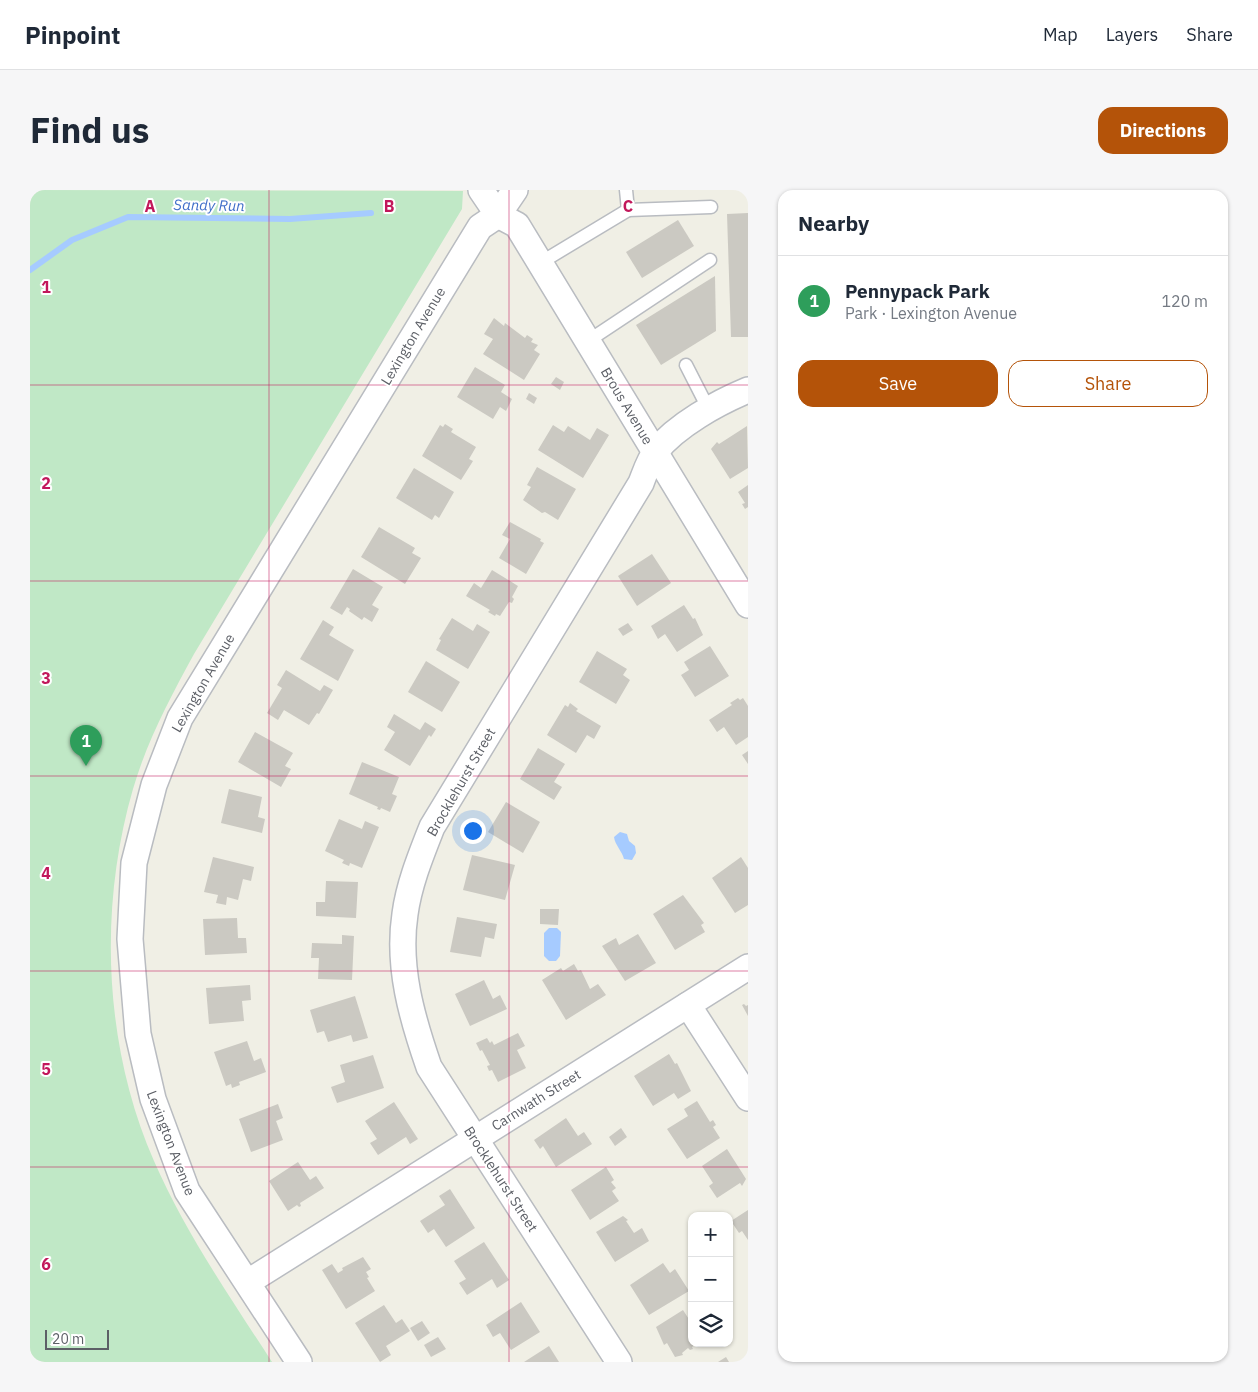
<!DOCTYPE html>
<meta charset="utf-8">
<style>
body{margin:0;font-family:"IBM Plex Sans",sans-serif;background:#f6f6f7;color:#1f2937}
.controls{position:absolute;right:15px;bottom:15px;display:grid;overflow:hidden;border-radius:10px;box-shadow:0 1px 4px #0004}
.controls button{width:45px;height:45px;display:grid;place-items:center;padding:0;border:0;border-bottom:1px solid #e0e1e3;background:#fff;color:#1f2937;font:25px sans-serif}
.scale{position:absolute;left:15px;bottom:12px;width:64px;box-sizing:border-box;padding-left:5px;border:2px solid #5c5f66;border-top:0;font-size:14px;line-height:18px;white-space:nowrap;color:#5c5f66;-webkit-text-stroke:4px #fff;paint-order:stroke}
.you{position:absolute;left:442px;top:640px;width:18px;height:18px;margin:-12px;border:4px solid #fff;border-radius:50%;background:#1a73e8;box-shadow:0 0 0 8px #1a73e833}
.badge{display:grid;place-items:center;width:32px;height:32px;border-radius:50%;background:#b45309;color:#fff;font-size:16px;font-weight:700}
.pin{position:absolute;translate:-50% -41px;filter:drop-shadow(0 1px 2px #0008)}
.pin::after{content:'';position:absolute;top:26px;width:18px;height:15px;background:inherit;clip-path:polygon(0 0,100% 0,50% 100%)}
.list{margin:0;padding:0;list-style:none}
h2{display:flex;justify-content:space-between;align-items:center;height:65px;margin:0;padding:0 20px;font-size:21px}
h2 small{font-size:16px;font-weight:400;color:#747a83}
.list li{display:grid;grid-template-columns:32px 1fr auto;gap:15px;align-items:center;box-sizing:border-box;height:90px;padding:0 20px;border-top:1px solid #e0e1e3}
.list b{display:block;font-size:19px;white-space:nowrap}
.list p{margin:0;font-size:16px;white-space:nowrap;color:#747a83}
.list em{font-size:16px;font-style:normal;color:#747a83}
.actions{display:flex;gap:10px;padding:15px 20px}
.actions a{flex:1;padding:11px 0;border:1px solid #b45309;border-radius:15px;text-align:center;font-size:18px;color:#b45309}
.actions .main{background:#b45309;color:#fff}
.icon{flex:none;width:28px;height:28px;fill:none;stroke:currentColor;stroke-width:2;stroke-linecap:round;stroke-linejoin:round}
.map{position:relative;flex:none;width:718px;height:1172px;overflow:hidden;border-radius:15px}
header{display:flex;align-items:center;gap:30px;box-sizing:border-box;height:70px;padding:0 25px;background:#fff;border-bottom:1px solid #e0e1e3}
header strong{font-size:24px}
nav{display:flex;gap:28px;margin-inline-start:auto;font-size:18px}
.intro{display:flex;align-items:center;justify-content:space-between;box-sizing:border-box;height:120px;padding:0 30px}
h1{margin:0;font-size:35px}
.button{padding:12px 22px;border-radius:15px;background:#b45309;color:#fff;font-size:18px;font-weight:700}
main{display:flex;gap:30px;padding:0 30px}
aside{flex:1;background:#fff;border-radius:15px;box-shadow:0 1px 4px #0004}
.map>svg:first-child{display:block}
</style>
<header>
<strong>Pinpoint</strong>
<nav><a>Map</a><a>Layers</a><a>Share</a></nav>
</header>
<div class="intro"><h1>Find us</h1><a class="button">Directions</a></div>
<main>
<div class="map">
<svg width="718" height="1172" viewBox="0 0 718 1172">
<rect width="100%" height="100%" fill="#f0efe5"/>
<!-- green -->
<path fill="#c0e8c6" d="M0,0L433,1L432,19L164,464C140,508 117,551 103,599C68,719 74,857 124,971C155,1042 200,1107 242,1172H0Z"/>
<!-- water -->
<g fill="#a6cbff">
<path d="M590,642L597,644L599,651L605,656L606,663L602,670L594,669C592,661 585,655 584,647Z"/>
<path d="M519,738H527L531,742L530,766L526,771H519L514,766V743Z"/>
</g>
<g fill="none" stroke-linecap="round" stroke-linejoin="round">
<!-- stream -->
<path stroke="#a6cbff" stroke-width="6" d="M0,80L42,50L98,27L260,29L341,23"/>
</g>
<!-- building -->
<g fill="#cbc9c2">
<path d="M718,23V147H701L697,24Z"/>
<path d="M648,30L664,56L612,88L596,62Z"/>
<path d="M685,86L686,141L631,175L606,135Z"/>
<path d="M464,128L474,136L475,133L495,148L497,145L503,149L501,152L508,155L504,160L510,164L494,190L453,164L463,149L454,144Z"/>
<path d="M445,177L475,195L471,202L482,209L476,221L470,217L463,229L427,207Z"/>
<path d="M526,187L534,192L530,200L521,194Z"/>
<path d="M499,203L507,208L504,214L496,209Z"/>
<path d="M415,234L423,239L421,242L446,257L439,269L443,271L431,290L392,266L410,235L413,237Z"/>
<path d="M523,235L534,242L538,236L560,250L567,238L579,245L553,288L508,260Z"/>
<path d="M717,236L718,278L700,289L681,259L687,252L689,254Z"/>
<path d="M507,277L546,299L528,330L515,322L512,323L493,310L501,297L497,295Z"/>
<path d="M384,278L424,302L409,328L405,325L402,330L366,308Z"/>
<path d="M718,295V317L715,319L712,314L715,313L708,302Z"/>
<path d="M480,332L511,349L510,351L514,353L496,384L469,368L480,349L472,345Z"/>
<path d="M349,337L385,358L382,363L391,368L375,394L331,367Z"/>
<path d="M622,364L641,393L607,416L588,386Z"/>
<path d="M323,379L353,397L342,415L349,419L342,432L334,427L332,430L319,421L320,419L317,417L312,425L300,418Z"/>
<path d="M462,380L488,396L482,407L484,409L482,413L479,412L470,426L466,424L465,426L458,422L460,420L436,406L444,393L451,398Z"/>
<path d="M654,415L663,429L665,428L673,445L647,462L635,444L628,449L621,436Z"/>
<path d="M422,428L443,441L447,434L460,442L438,479L406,460L411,450L409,449Z"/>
<path d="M293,430L304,437L299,445L324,460L308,491L270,469Z"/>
<path d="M598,433L603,440L593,446L588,439Z"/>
<path d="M680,456L699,486L665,507L651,485L659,480L654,472Z"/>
<path d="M567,461L597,479L593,485L600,490L586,514L549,492Z"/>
<path d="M396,471L430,492L412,522L378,502Z"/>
<path d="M256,480L290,501L294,495L303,500L289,524L287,523L279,535L254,520L248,530L237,523L252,498L247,495Z"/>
<path d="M708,508L710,510L713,508L718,516V547L706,555L694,537L687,542L679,530L702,515L700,513Z"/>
<path d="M540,513L548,519L546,521L571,536L564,549L557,545L546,563L517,545L535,515L538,517Z"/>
<path d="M364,524L390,540L395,532L406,539L401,547L399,545L380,576L354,560L365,542L357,537Z"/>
<path d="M225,542L263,563L255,576L261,579L251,597L208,572Z"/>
<path d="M508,558L535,574L524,592L532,597L524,610L490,589Z"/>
<path d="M718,561V574L712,565Z"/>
<path d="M332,572L369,587L362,604L367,606L360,622L351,618L350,620L347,619L348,617L319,604Z"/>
<path d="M199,599L232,607L228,627L235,629L232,643L191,633Z"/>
<path d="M476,612L510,632L493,663L458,642Z"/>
<path d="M309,629L332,639L335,631L349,637L332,678L320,673L319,676L312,673L314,670L295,661Z"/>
<path d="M442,665L485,675L475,710L433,700Z"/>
<path d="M183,667L224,677L221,691L213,689L208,710L197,707L196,715L186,713L188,705L174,702Z"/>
<path d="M711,667L718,678V715L705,723L682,688Z"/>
<path d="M296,691L328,692L326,728L286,726V712H295Z"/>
<path d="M653,705L674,733L671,735L675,742L645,760L623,724Z"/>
<path d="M510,719H529L528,735L510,734Z"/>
<path d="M427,727L467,734L464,749L455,747L451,767L420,762Z"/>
<path d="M207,728L208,748H216L217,763L175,765L173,729Z"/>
<path d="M608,744L626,773L595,791L572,756L586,748L589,755Z"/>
<path d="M312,745L324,746L322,790L288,789L289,768H281L282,753L312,754Z"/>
<path d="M544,774L548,781L551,780L560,799L568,794L576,805L536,830L512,790L531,778L533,781Z"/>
<path d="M454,790L463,809L470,805L477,819L440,836L425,804Z"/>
<path d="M220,795L221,810L212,811L214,831L179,834L176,798Z"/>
<path d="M325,806L338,848L323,852L321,845L298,852L294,841L287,843L280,820Z"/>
<path d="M714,814L716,816L718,815V826L712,815Z"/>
<path d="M488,843L495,856L487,860L496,878L468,892L462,880L459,881L457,876L460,875L452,860L450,861L446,853L457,848L460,853L462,851L464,855Z"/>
<path d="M217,851L224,871L231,868L236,882L209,892L210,895L202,898L201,894L196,896L184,862Z"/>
<path d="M639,864L645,874L647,873L661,901L648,909L644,903L623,916L604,886Z"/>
<path d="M343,865L354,898L307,913L301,897L315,892L310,875Z"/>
<path d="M667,911L680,932L683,930L686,935L683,937L690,948L657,969L637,939L658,926L654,919Z"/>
<path d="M364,912L388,949L380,954L376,947L348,965L340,953L347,949L335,931Z"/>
<path d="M248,914L253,928L246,931L253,950L221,962L209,929Z"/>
<path d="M536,928L548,946L554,942L562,954L526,977L513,956L510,959L504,950Z"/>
<path d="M591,938L597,947L585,956L579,947Z"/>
<path d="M697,959L716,989L712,996L710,993L687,1008L679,996L683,993L672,976Z"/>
<path d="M268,972L280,990L286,986L294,998L270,1013L271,1016L269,1017L267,1015L258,1021L239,991Z"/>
<path d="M576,977L584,990L581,992L586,998L582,1001L589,1011L560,1030L541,1000Z"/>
<path d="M420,999L445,1038L416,1057L404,1039L398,1043L390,1031L415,1015L409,1006Z"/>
<path d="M718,1020V1050L712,1041L709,1043L701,1031Z"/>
<path d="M593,1026L598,1030L596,1031L604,1043L612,1038L619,1051L585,1072L566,1042Z"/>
<path d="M454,1052L479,1090L467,1098L462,1089L437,1105L429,1093L436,1089L424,1071Z"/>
<path d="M333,1067L341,1079L336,1082L339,1087L337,1088L345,1101L316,1119L292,1080L302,1074L308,1083L313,1080L312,1078Z"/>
<path d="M633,1073L640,1083L645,1079L659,1101L619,1125L600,1095Z"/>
<path d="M491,1112L510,1142L481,1160L470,1143L463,1147L456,1135Z"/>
<path d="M354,1115L366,1133L372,1129L380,1141L356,1156L361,1165L350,1172L325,1133Z"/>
<path d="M653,1120L662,1134V1153H667L662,1157L663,1159L660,1160L658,1158L652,1163L653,1165L645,1167L637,1153L634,1155L626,1137Z"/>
<path d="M392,1131L400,1143L388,1151L380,1138Z"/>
<path d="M408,1147L416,1159L401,1167L394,1155Z"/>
<path d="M519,1156L529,1172H494Z"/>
<path d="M696,1167L699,1172H688Z"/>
</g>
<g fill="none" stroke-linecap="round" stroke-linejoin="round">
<defs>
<g id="service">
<path d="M598,20L681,17"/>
<path d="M510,73L598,20L596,0"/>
<path d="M558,151L680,70"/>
<path d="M656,175L679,220"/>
</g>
<g id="minor">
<path d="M451,0L468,25L487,35L718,415"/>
<path d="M658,815L718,908"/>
<path d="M218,1092L718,777"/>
<path d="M269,1172L157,1001L123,909L108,844L100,749L104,673L124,595L150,528L450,37L468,25L485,0"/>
<path d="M589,1172L399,877C382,828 367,777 375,724C379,694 391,665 402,637L611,293C615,283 619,270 626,261C647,235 687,213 718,200"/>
</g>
</defs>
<!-- service casing -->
<use href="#service" stroke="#b9bcc1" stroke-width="15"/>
<!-- minor casing -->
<use href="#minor" stroke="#b9bcc1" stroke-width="28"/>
<!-- service -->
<use href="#service" stroke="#fff" stroke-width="12"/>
<!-- minor -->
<use href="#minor" stroke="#fff" stroke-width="25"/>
</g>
<!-- grid -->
<path fill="none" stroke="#c2185b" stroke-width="1" stroke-opacity="0.55" d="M239,0V1172M479,0V1172M0,195H718M0,391H718M0,586H718M0,781H718M0,977H718"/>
<g text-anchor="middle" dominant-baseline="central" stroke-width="4" stroke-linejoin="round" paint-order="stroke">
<!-- street labels -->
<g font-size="14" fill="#5c5f66" stroke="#fff">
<text transform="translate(383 146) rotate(-59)">Lexington Avenue</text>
<text transform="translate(597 216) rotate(59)">Brous Avenue</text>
<text transform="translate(173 493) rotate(-60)">Lexington Avenue</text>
<text transform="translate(431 592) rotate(-60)">Brocklehurst Street</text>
<text transform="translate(506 910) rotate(-32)">Carnwath Street</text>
<text transform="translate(141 953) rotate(69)">Lexington Avenue</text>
<text transform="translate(471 989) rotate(57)">Brocklehurst Street</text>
</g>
<!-- water labels -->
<g font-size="15" font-style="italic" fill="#416fc9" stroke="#fff">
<text transform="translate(179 15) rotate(1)">Sandy Run</text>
</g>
</g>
<g font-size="16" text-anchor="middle" font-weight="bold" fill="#c2185b" stroke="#fff" stroke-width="4" stroke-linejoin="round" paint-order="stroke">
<text x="120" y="22">A</text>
<text x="359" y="22">B</text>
<text x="598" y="22">C</text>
<text x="16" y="103">1</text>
<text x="16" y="299">2</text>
<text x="16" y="494">3</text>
<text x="16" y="689">4</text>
<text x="16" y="885">5</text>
<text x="16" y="1080">6</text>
</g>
</svg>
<div class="controls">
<button>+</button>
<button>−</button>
<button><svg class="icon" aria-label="layers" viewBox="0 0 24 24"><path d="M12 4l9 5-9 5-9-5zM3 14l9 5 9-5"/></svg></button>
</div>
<div class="scale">20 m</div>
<div class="you"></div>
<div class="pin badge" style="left:56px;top:576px;background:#2e9e5b">1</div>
</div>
<aside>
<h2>Nearby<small></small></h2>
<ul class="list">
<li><span class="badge" style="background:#2e9e5b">1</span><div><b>Pennypack Park</b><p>Park · Lexington Avenue</p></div><em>120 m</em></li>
</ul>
<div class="actions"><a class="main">Save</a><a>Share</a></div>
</aside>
</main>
